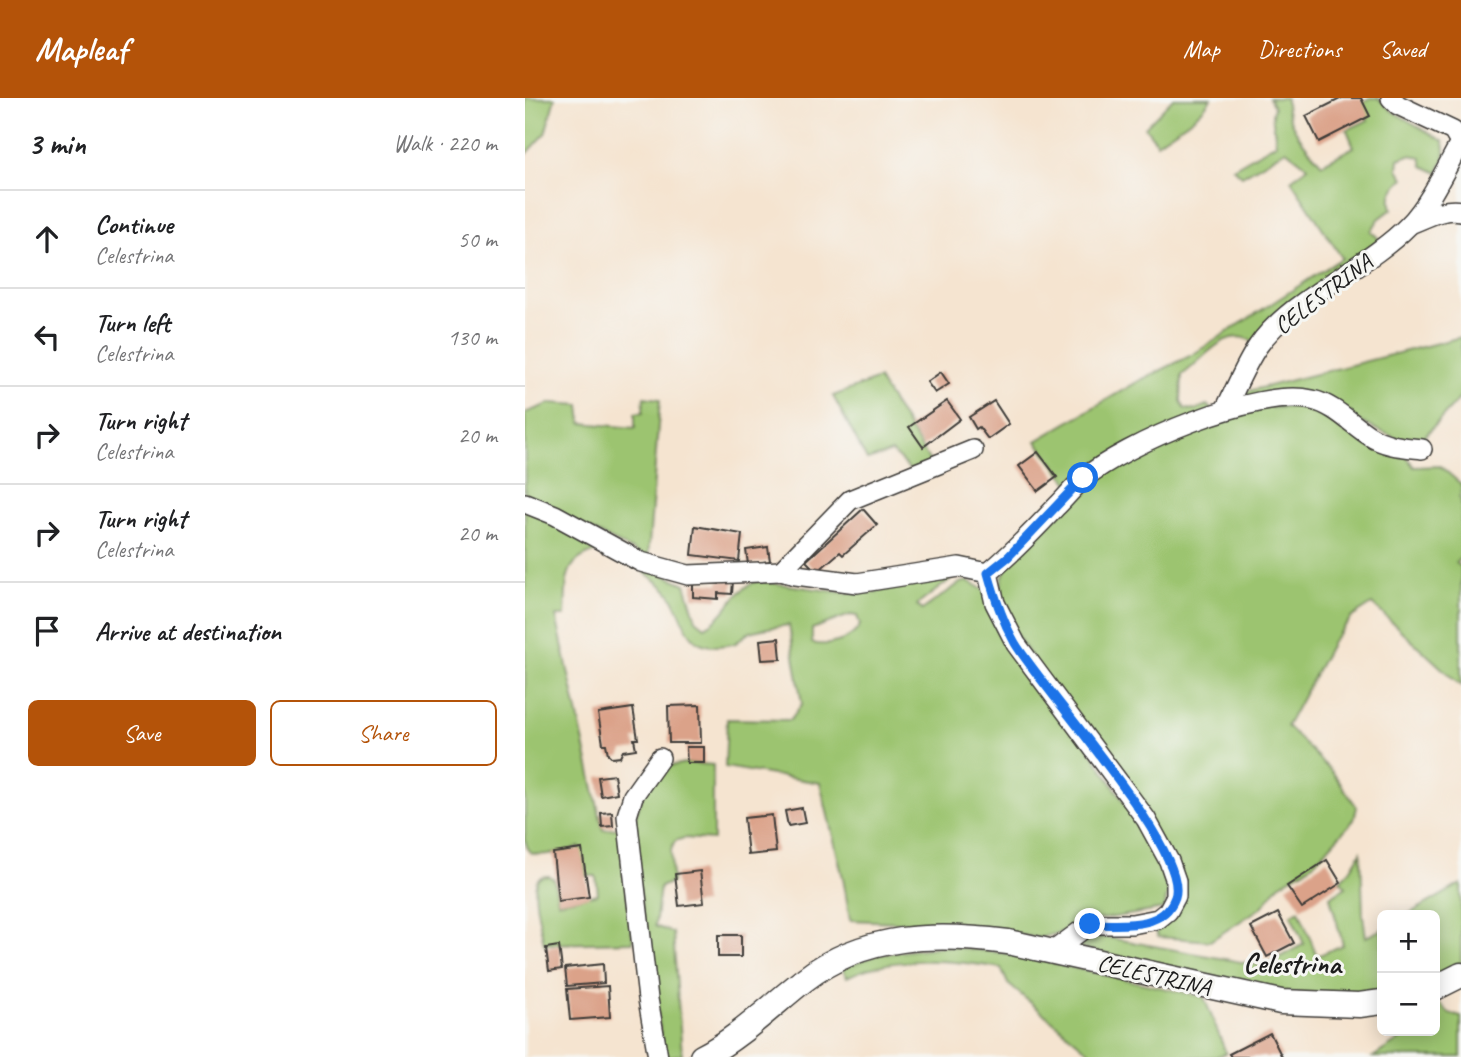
<!DOCTYPE html>
<meta charset="utf-8">
<style>
body{margin:0;font-family:Caveat,sans-serif;background:#f6f6f6;color:#202124}
.controls{position:absolute;right:21px;bottom:21px;display:grid;overflow:hidden;border-radius:10px;box-shadow:0 4px 18px #0003}
.controls button{width:63px;height:63px;display:grid;place-items:center;padding:0;border:0;border-bottom:2px solid #e0e0e0;background:#fff;color:#202124;font:35px sans-serif}
.stop{position:absolute;width:21px;height:21px;margin:-16px;border:5px solid #1a73e8;border-radius:50%;background:#fff}
.stop.end{background:#1a73e8;border-color:#fff;box-shadow:0 2px 7px #0008}
.list{margin:0;padding:0;list-style:none}
h2{display:flex;justify-content:space-between;align-items:center;height:91px;margin:0;padding:0 28px;font-size:30px}
h2 small{font-size:23px;font-weight:400;color:#757577}
.list li{display:grid;grid-template-columns:46px 1fr auto;gap:21px;align-items:center;box-sizing:border-box;height:98px;padding:0 28px;border-top:2px solid #e0e0e0}
.list b{display:block;font-size:26px;white-space:nowrap}
.list p{margin:0;font-size:23px;white-space:nowrap;color:#757577}
.list em{font-size:23px;font-style:normal;color:#757577}
.actions{display:flex;gap:14px;padding:21px 28px}
.actions a{flex:1;padding:16px 0;border:2px solid #b45309;border-radius:10px;text-align:center;font-size:24px;color:#b45309}
.actions .main{background:#b45309;color:#fff}
.icon{flex:none;width:38px;height:38px;fill:none;stroke:currentColor;stroke-width:2;stroke-linecap:round;stroke-linejoin:round}
.map{position:relative;flex:none;width:936px;height:959px;overflow:hidden}
header{display:flex;align-items:center;gap:42px;box-sizing:border-box;height:98px;padding:0 35px;background:#b45309;color:#fff}
header strong{font-size:33px}
nav{display:flex;gap:38px;margin-inline-start:auto;font-size:24px}
main{display:flex}
aside{flex:1;background:#fff}
.map>svg:first-child{display:block}
</style>
<header>
<strong>Mapleaf</strong>
<nav><a>Map</a><a>Directions</a><a>Saved</a></nav>
</header>
<main>
<aside>
<h2>3 min<small>Walk · 220 m</small></h2>
<ul class="list">
<li><svg class="icon" aria-label="ahead" viewBox="0 0 24 24"><path d="M12 20V5M6 11l6-6 6 6"/></svg><div><b>Continue</b><p>Celestrina</p></div><em>50 m</em></li>
<li><svg class="icon" aria-label="left" viewBox="0 0 24 24"><path d="M17 20v-9H6M10 6l-5 5 5 5"/></svg><div><b>Turn left</b><p>Celestrina</p></div><em>130 m</em></li>
<li><svg class="icon" aria-label="right" viewBox="0 0 24 24"><path d="M7 20v-9h11M14 6l5 5-5 5"/></svg><div><b>Turn right</b><p>Celestrina</p></div><em>20 m</em></li>
<li><svg class="icon" aria-label="right" viewBox="0 0 24 24"><path d="M7 20v-9h11M14 6l5 5-5 5"/></svg><div><b>Turn right</b><p>Celestrina</p></div><em>20 m</em></li>
<li><svg class="icon" aria-label="arrive" viewBox="0 0 24 24"><path d="M6 21V4h12l-3 4 3 4H6"/></svg><div><b>Arrive at destination</b></div></li>
</ul>
<div class="actions"><a class="main">Save</a><a>Share</a></div>
</aside>
<div class="map">
<svg width="936" height="959" viewBox="0 0 936 959">
<rect width="100%" height="100%" fill="#f6f6f2"/>
<filter id="ink" filterUnits="userSpaceOnUse"><feTurbulence type="fractalNoise" baseFrequency=".0143" numOctaves="2"/><feDisplacementMap in="SourceGraphic" scale="14" xChannelSelector="R" yChannelSelector="G"/><feConvolveMatrix kernelMatrix="1 2 1 2 8 2 1 2 1" color-interpolation-filters="sRGB"/></filter>
<filter id="wash" filterUnits="userSpaceOnUse"><feTurbulence type="fractalNoise" baseFrequency=".00686" numOctaves="4" result="noise"/><feDisplacementMap in="SourceGraphic" scale="28" xChannelSelector="R" yChannelSelector="G"/><feGaussianBlur stdDeviation="1.57" result="paint"/><feColorMatrix in="noise" values="0 0 0 0 0 0 0 0 0 0 0 0 0 0 0 0 0 1.4 0 .05"/><feComposite in="paint" operator="in"/></filter>
<g filter="url(#wash)">
<rect width="100%" height="100%" fill="#f5e4d0"/>
<!-- green -->
<g fill="#9cc46f" stroke="#5c7046" stroke-width="2" fill-rule="evenodd">
<path d="M0,0H30L20,36L0,58Z"/>
<path d="M648,0H686C676,19 649,32 632,45L620,29Z"/>
<path d="M744,0H761C759,24 781,49 797,66L829,49L822,32L843,22L836,6L845,0H853L867,13L918,43C923,55 918,63 913,75L898,68L896,59L884,57L874,61L873,71L879,80C868,90 863,97 867,111L854,121L846,133L855,142L729,245C701,225 678,263 657,277L656,303L660,311L670,312L682,307L687,312L547,389L511,343L614,283L667,257L817,160L766,82L783,69L761,52L717,78L708,70L751,45L747,16L749,9Z"/>
<path d="M936,239V299L895,343L886,347L802,309L715,307V289L720,294Z"/>
<path d="M353,281L406,365L385,372L367,354L342,362L308,298Z"/>
<path d="M119,299L135,301L123,460L0,399V315L26,305L55,307L57,325L110,330V315L118,314Z"/>
<path d="M783,309C806,319 822,337 844,348C855,354 869,355 881,358L889,369L915,368L936,386V396L934,399L936,402V460L931,465L936,469V588L847,506L827,519L808,542L762,628L808,675L832,709L829,722L787,767L754,787L737,809L685,843L633,839L631,834L648,820L642,758L485,527C478,500 468,488 486,464L571,381L630,347L712,316L737,310Z"/>
<path d="M0,408L79,445L74,453C36,461 42,486 40,518H31L78,732L94,730L108,844L19,846C17,834 5,790 13,781C15,779 20,778 24,778L29,781L33,804L73,796L71,778H61L55,749C44,751 10,763 3,752C3,751 0,742 0,741Z"/>
<path d="M119,468L160,486L171,522L180,529C201,519 208,492 232,483L321,495L350,494L370,489L408,474L434,475L392,507L397,512L435,485L443,483L462,494L616,730L632,761L643,793L639,811L554,825L537,834L514,840L439,827L325,822L318,780L295,685L200,669L202,621L265,622L277,606L264,527C252,529 237,530 226,534C219,536 215,544 208,546C159,556 165,528 145,496C139,487 128,481 120,475ZM325,517L332,518L335,527C327,543 303,549 287,545V531Z"/>
<path d="M161,665L188,667V742L159,740L150,743L146,752L147,784L135,789L130,828L148,835L156,943L157,957L139,959L106,732L123,680L139,669Z"/>
<path d="M836,754L838,817L841,839L857,831V894L837,898L767,895L554,850C559,836 572,839 585,840L738,868L779,846L766,817L774,812L792,858L818,847L805,799L821,789L815,782L825,772Z"/>
<path d="M936,786V866L910,880V817H882Z"/>
<path d="M419,848L486,856L679,899L701,955L691,959H571L483,886L476,870C426,862 369,856 322,879L317,870L352,857Z"/>
<path d="M912,903L925,916L936,919V959H848L888,933H910V907Z"/>
</g>
<g id="blocks">
<!-- building -->
<g fill="#dba289">
<path d="M817,0H836L845,18L794,44L781,18Z"/>
<path d="M416,274L424,286L410,295L402,284Z"/>
<path d="M422,303L435,321L398,349L384,329Z"/>
<path d="M469,303L484,326L463,341L454,329L451,331L444,319Z"/>
<path d="M513,354L532,379L513,393L494,368Z"/>
<path d="M338,411L352,427L318,457L315,454L292,474L281,463Z"/>
<path d="M170,428L217,436L214,463L167,457Z"/>
<path d="M243,449L245,463L223,466L221,452Z"/>
<path d="M194,482L208,483L207,496L193,495V501L168,499V484L194,486Z"/>
<path d="M254,540L256,561L237,562L235,542Z"/>
<path d="M175,607L176,645H144L143,608Z"/>
<path d="M108,610L113,641H109L111,651L98,653L95,659L87,660L83,656L81,646H78L73,615Z"/>
<path d="M161,649H179V665H162Z"/>
<path d="M89,677L92,695L76,698L73,679Z"/>
<path d="M277,710L280,725L263,728L260,713Z"/>
<path d="M87,714L88,728L77,729L76,715Z"/>
<path d="M247,717L251,754L223,757L219,720Z"/>
<path d="M57,751L64,799L33,803L28,755Z"/>
<path d="M802,762L816,785L777,810L762,788Z"/>
<path d="M175,773L179,805L154,808L150,776Z"/>
<path d="M753,815L769,845L742,859L726,829Z"/>
<rect x="193" y="837" width="23" height="22"/>
<path d="M34,848L37,871L24,873L21,850Z"/>
<path d="M78,866L79,885L42,888L40,870Z"/>
<path d="M83,888L85,919L45,922L42,891Z"/>
<path d="M745,935L757,959H706L704,956Z"/>
</g>
</g>
</g>
<g filter="url(#ink)">
<use href="#blocks" fill-opacity="0" stroke="#3d3a37" stroke-width="2"/>
<g fill="none" stroke-linecap="round" stroke-linejoin="round">
<defs>
<g id="minor">
<path d="M885,126C901,120 919,109 936,113"/>
<path d="M701,310C711,290 720,267 733,248C766,200 841,171 884,127C905,105 920,72 935,45L928,33L873,7L866,0"/>
<path d="M0,405L30,417L116,464L163,477L256,473L271,477L332,485L434,469L463,475"/>
<path d="M256,473L325,402L448,352"/>
<path d="M527,854L565,826H607L633,821L643,813L651,798V783L644,763L621,721L491,546L470,505L463,475C488,455 510,431 532,408C541,399 549,389 558,381C600,346 732,289 787,302C810,307 826,326 845,338C860,348 879,349 897,351"/>
<path d="M133,959L123,901L102,718L108,698L135,660"/>
</g>
<g id="tertiary">
<path d="M910,890L936,877"/>
<path d="M177,959C214,940 246,908 279,882C339,835 412,835 483,844L756,904L834,907L857,904"/>
</g>
</defs>
<!-- minor casing -->
<use href="#minor" stroke="#3d3a37" stroke-width="22"/>
<!-- tertiary casing -->
<use href="#tertiary" stroke="#3d3a37" stroke-width="27"/>
<!-- minor -->
<use href="#minor" stroke="#fff" stroke-width="19"/>
<!-- tertiary -->
<use href="#tertiary" stroke="#fff" stroke-width="24"/>
</g>
</g>
<g fill="none" stroke-linecap="round" stroke-linejoin="round" filter="url(#ink)">
<!-- route -->
<path stroke="#1a73e8" stroke-width="9" d="M558,380L483,459L463,475C470,500 477,522 490,545C517,591 666,753 650,799C638,833 594,826 565,826"/>
</g>
<g text-anchor="middle" dominant-baseline="central" stroke-width="6" stroke-linejoin="round" paint-order="stroke">
<!-- street labels -->
<g font-size="24" fill="#1c1c1c" stroke="#f6f6f2">
<text transform="translate(798 196) rotate(-37)">CELESTRINA</text>
<text transform="translate(629 877) rotate(13)">CELESTRINA</text>
</g>
<!-- quarter labels -->
<g font-size="28" font-weight="bold" fill="#1c1c1c" stroke="#f6f6f2">
<text x="767" y="865">Celestrina</text>
</g>
</g>
</svg>
<div class="controls">
<button>+</button>
<button>−</button>
</div>
<div class="stop" style="left:558px;top:380px"></div>
<div class="stop end" style="left:565px;top:826px"></div>
</div>
</main>
